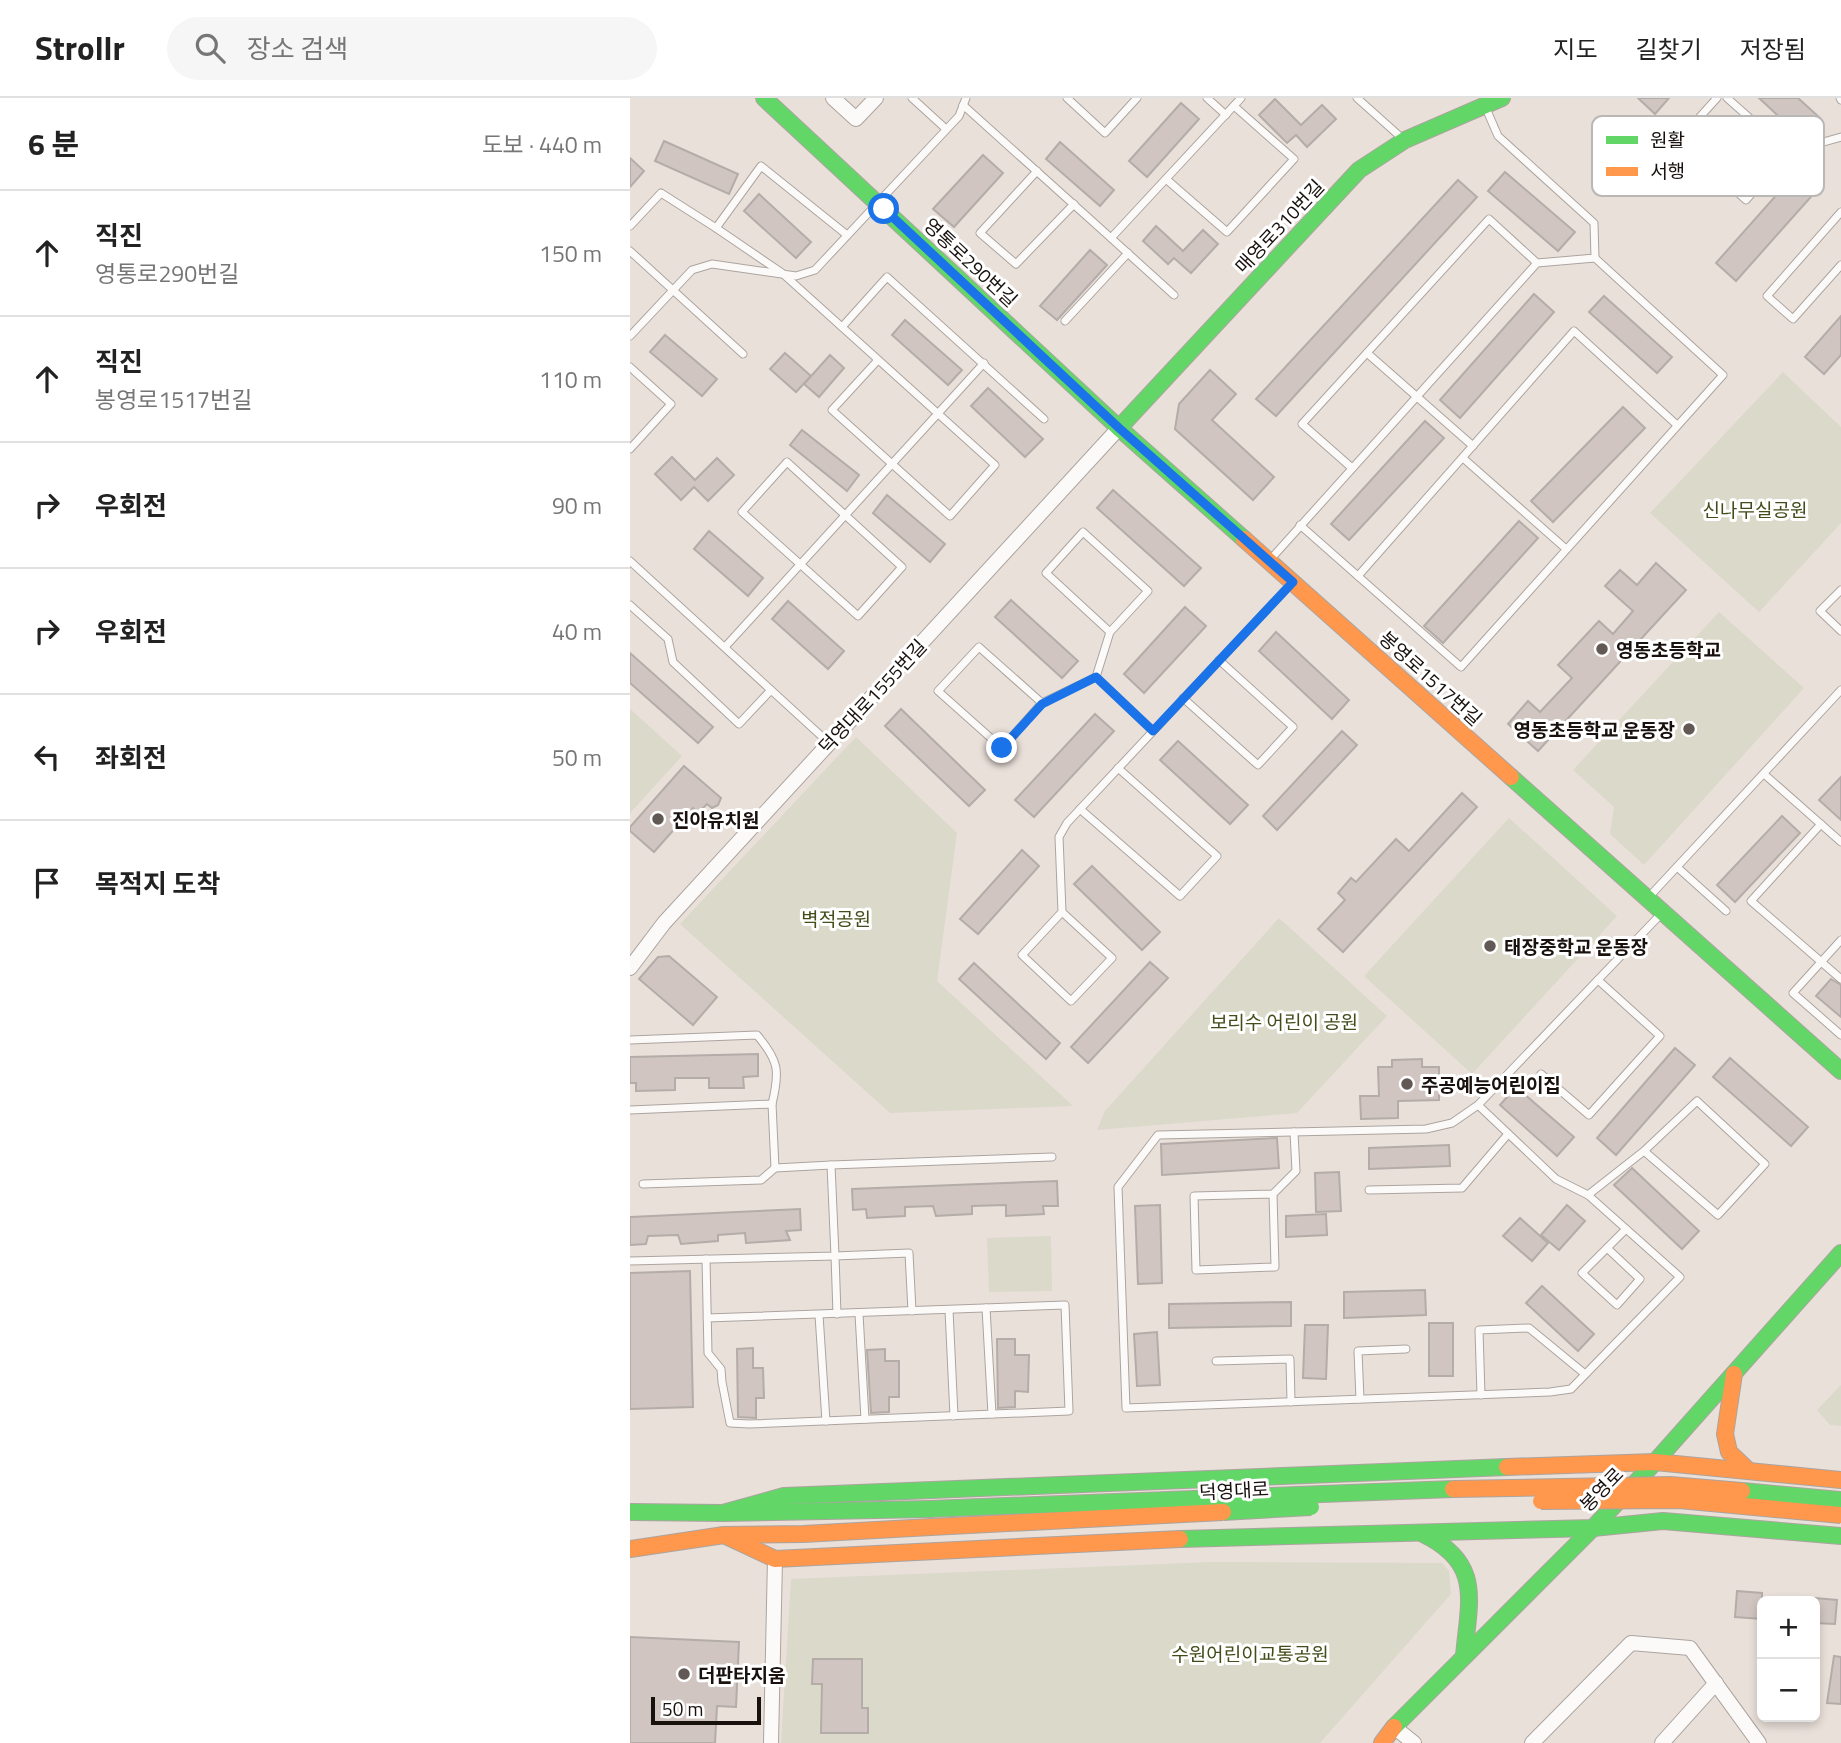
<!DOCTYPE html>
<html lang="ko">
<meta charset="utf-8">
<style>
body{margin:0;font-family:"Titillium Web","Noto Sans KR",sans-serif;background:#f6f6f6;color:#222}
.controls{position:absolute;right:21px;bottom:21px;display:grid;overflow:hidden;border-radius:10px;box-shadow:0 4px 10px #0003}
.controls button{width:63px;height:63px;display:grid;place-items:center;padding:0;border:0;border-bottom:2px solid #e0e0e0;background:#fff;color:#222;font:35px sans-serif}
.scale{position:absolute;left:21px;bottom:18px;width:110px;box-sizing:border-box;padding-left:7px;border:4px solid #18110e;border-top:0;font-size:19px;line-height:24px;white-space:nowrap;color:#18110e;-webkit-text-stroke:5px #fff;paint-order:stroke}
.stop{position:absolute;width:21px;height:21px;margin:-16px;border:5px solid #1a73e8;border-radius:50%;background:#fff}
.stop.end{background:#1a73e8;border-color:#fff;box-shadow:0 2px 7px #0008}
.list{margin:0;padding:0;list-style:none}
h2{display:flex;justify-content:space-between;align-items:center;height:91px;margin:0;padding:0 28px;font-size:30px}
h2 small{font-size:23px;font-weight:400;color:#767676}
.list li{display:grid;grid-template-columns:46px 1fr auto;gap:21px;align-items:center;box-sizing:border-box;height:126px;padding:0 28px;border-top:2px solid #e0e0e0}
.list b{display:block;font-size:26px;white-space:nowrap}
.list p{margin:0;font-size:23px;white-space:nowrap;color:#767676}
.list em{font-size:23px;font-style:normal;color:#767676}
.icon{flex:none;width:38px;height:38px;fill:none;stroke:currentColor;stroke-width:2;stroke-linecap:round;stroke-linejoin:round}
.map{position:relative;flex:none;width:1211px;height:1645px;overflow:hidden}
header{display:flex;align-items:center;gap:42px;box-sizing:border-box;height:98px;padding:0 35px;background:#fff;border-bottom:2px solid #e0e0e0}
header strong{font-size:33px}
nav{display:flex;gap:38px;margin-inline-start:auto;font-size:24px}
.search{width:490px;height:63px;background:#f6f6f6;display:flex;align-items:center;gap:18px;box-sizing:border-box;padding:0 24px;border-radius:38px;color:#767676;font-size:26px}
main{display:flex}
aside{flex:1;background:#fff}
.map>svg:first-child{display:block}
</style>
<header>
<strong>Strollr</strong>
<div class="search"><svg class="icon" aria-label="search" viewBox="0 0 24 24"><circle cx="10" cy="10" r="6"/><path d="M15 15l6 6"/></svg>장소 검색</div>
<nav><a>지도</a><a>길찾기</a><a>저장됨</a></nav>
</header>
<main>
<aside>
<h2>6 분<small>도보 · 440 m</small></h2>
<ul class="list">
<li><svg class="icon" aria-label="ahead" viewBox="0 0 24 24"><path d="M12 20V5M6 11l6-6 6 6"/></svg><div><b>직진</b><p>영통로290번길</p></div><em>150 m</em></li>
<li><svg class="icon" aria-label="ahead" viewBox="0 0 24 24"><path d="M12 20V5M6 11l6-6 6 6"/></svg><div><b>직진</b><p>봉영로1517번길</p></div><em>110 m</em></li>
<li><svg class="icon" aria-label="right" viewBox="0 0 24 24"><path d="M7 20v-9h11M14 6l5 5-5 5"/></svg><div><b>우회전</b></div><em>90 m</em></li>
<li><svg class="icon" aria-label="right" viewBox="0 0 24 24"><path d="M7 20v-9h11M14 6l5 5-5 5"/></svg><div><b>우회전</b></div><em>40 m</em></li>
<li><svg class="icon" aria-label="left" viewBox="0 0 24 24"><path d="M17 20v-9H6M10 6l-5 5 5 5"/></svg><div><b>좌회전</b></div><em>50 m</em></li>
<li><svg class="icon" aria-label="arrive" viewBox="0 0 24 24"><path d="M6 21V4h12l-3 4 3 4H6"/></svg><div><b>목적지 도착</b></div></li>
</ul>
</aside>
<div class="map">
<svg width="1211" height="1645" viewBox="0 0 1211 1645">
<rect width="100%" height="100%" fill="#eae0da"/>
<!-- green -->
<g fill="#dad9ca">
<path d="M1153,274L1211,329V425L1129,514L1020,415Z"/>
<path d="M1089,514L1174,590L1014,767L980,736L984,709L943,672Z"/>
<path d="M0,611L52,658L0,715Z"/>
<path d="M226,639L327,735L307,883L443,1008L260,1015L50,826Z"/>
<path d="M879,720L987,818L842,976L734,878Z"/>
<path d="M649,820L757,918L667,1015L467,1032L475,1013Z"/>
<path d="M421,1138L422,1193L359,1194L357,1140Z"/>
<path d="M1211,1287V1328L1200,1327L1187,1312Z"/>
<path d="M581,1464L812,1465L819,1473L821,1496L690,1645H151L161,1481Z"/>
</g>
<!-- building -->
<g fill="#d1c5c1" stroke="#b4aca8" stroke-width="2">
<path d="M1008,0H1039L1025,16Z"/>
<path d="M1129,0H1168L1190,20L1172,40Z"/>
<path d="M645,1L671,27L692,7L706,21L677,49L666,37L657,45L629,17Z"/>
<path d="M551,5L569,21L517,79L499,63Z"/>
<path d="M34,43L108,76L99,96L25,63Z"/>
<path d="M430,44L484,92L470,108L416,61Z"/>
<path d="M353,57L373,75L324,129L303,111Z"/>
<path d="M0,60L14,73L0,89Z"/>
<path d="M875,74L945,134L928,153L858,93Z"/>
<path d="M1167,74L1187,92L1106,183L1086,165Z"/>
<path d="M828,82L847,99L646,318L626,301Z"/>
<path d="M129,96L181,144L166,160L114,113Z"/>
<path d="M526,128L553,153L573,132L588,146L561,175L544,160L538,166L513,143Z"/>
<path d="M460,152L477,167L427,222L410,208Z"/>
<path d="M904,196L924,214L830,320L810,302Z"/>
<path d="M974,198L1042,259L1027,275L959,214Z"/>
<path d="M1211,218V257L1194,276L1175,259Z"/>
<path d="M275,222L332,272L318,287L262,237Z"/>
<path d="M35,237L87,281L72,298L20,254Z"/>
<path d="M155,255L181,278L166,294L140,271Z"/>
<path d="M200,257L214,270L189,299L174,286Z"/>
<path d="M580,272L606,296L582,322L644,379L623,402L545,331L549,306Z"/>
<path d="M358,290L413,341L395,359L341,308Z"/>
<path d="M993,309L1015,330L923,424L901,403Z"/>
<path d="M795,323L814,340L719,442L701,426Z"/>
<path d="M172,332L229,377L217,393L160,347Z"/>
<path d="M42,359L65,382L87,360L104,377L78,403L64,389L51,402L25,376Z"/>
<path d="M483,392L571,470L554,488L467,410Z"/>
<path d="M257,397L315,446L300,464L243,415Z"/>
<path d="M889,423L908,440L813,545L794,528Z"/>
<path d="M79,433L133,480L118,498L64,451Z"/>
<path d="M1026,465L1056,492L908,653L878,626L898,603L910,614L942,580L928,567L969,523L983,536L1003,513L975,488L990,472L1007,487Z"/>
<path d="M381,502L448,563L432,580L365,519Z"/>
<path d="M158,503L214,553L198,571L142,521Z"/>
<path d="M555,509L576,528L514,595L494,576Z"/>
<path d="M646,534L719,602L702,621L629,553Z"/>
<path d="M0,555L83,629L68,645L0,585Z"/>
<path d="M271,611L355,692L339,708L255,628Z"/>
<path d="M465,616L484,633L404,719L385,702Z"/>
<path d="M712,633L727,647L647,732L633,718Z"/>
<path d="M548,643L618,707L600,726L530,662Z"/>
<path d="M54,668L91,700L88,707L82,710L77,706L68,715L63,710L24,754L0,733V729Z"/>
<path d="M1211,679V722L1189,702Z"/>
<path d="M832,695L847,709L713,854L688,831L715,802L708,795L721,780L726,784L766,741L779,753Z"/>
<path d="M1152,718L1170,735L1105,804L1087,787Z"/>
<path d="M392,752L409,768L348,836L330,821Z"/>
<path d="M462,768L530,834L512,852L444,786Z"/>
<path d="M39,858L87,899L63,927L9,881L28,859Z"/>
<path d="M520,864L538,880L458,965L441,949Z"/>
<path d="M344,865L430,945L416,961L329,881Z"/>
<path d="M1201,881L1211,887V919L1186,898Z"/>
<path d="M1045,950L1065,967L986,1057L967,1040Z"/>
<path d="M128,956V978L113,979L114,990H79V980H45V992L6,993V985H0V959Z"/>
<path d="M1100,960L1178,1029L1161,1048L1083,979Z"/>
<path d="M792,961V969H809V1002L768,1003V1020L731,1021L730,998H749L748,969H762V962Z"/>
<path d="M886,989L944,1039L927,1058L870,1007Z"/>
<path d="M647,1040L649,1070L532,1077L531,1046Z"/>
<path d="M819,1047L820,1068L739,1071V1050Z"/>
<path d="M1002,1070L1069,1133L1052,1151L984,1087Z"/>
<path d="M709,1074L711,1113L686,1114L685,1075Z"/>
<path d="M427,1083L428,1108H413L414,1116L376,1118V1107L342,1108V1116L306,1118L303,1108L275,1109V1118L237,1120L236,1111L223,1112L222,1091Z"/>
<path d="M530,1107L532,1185L508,1186L505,1108Z"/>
<path d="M937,1107L955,1123L929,1152L911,1137Z"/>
<path d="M170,1111L171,1132L156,1133L160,1142L116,1145L115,1135L88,1137V1143L51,1146L48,1137L18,1138L16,1146L0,1147V1119Z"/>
<path d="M696,1116L697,1137L656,1139V1118Z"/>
<path d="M890,1120L918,1145L902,1163L873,1138Z"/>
<path d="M60,1173L63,1309L0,1311V1175Z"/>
<path d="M912,1188L964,1236L948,1253L896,1205Z"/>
<path d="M795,1192L796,1217L714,1220V1194Z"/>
<path d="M661,1204V1228L539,1230V1206Z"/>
<rect x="799" y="1225" width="24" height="53"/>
<path d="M675,1227H698L696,1281L673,1280Z"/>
<path d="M527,1234L530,1287L507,1288L504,1236Z"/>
<path d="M367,1241H385V1257H399L398,1294L385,1293V1309L368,1310Z"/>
<path d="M123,1250V1270H133L134,1300H126V1320L108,1319L107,1251Z"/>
<path d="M255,1251V1263H269V1299H259V1314L241,1315L237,1252Z"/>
<path d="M1107,1493L1132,1495V1521L1105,1519Z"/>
<path d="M1185,1500L1207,1502L1205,1526L1185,1525Z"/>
<path d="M0,1539L109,1544L106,1609L87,1608L85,1645H0Z"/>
<path d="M1204,1558L1211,1559V1606L1197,1605Z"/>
<path d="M183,1561H232V1610H238V1635H191L192,1586H182Z"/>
</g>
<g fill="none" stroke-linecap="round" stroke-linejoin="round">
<defs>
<g id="lane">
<path d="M282,0L316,31"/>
<path d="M437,0L475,35L507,0"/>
<path d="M577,0L596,17"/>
<path d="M727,0L774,42"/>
<path d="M1087,0L1049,42L1116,102L1158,54L1211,39"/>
<path d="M1097,0L1158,54"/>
<path d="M1210,0L1211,2"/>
<path d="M333,7L481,140L611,0"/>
<path d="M407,73L350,135L386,166L444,106"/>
<path d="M536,81L597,134L664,61L604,8"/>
<path d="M1211,114L1137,198L1163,221L1211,167"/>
<path d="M0,128L31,95L86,130L152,175L365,367L320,418L202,312L248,262"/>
<path d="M86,130L131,68L217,137"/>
<path d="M481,140L544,197"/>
<path d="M0,153L113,256"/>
<path d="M435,223L498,155"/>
<path d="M212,229L257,179L414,321"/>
<path d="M0,238L62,172L82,166L166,178L185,172L329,18L336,0"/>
<path d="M737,255L843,348"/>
<path d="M0,269L41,306L0,351"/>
<path d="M833,360L935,450"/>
<path d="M157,364L272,469L228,518L112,414Z"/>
<path d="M722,370L672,326L859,121L907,165"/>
<path d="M670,427L831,569L1093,277L965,160"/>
<path d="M0,463L199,645"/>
<path d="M639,463L907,165L965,160L964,125L868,38L855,8"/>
<path d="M728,478L944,233L1047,327"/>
<path d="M1211,492L1190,513L1211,533"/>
<path d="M0,507L38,541L43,564L109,626L141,592"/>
<path d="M95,549L354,265"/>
<path d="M466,579L523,633"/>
<path d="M553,600L628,667L663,629L589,562"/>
<path d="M412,605L349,549L308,593L372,650L412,605L466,579L480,534L518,493L453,434L416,475L480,534"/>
<path d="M1134,676L1211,744"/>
<path d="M450,711L550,798L587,758L488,670"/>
<path d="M1191,726L1121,803L1211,881"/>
<path d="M1047,769L1096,813"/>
<path d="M1018,800L1211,592"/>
<path d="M432,814L392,857L441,903L482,860L432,814L429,739L437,725L660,487"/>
<path d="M1211,842L1163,895L1211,937"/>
<path d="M0,942L127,937C149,963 150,973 142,1006"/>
<path d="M911,976L959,1017L1030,938L968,882"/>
<path d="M848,1007L926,1081L958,1097L1050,1179L941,1291L920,1294L496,1310L488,1089L528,1037L796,1031L822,1025L848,1007L1031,816"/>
<path d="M0,1012L142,1006L145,1070L201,1067L205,1158L0,1163"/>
<path d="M201,1067L422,1059"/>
<path d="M13,1086L131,1082L145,1070"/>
<path d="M739,1092L832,1090L878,1036"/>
<path d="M643,1096L645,1169L566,1172L564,1098L643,1096L666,1073L664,1034"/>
<path d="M958,1097L1014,1053L1067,1003L1135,1066L1088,1117L1014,1053"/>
<path d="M977,1150L1010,1181L987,1207L952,1175L996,1131"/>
<path d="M76,1161L78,1255L91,1271L92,1284L100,1325L119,1326L439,1313L435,1207L77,1220"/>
<path d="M356,1210L362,1316"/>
<path d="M319,1212L324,1318"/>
<path d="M207,1216L205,1158L279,1155L282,1213"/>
<path d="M229,1216L235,1321"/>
<path d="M189,1217L196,1323"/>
<path d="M586,1263L660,1261L661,1304"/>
<path d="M851,1297L849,1232L899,1230L955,1276"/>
<path d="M730,1301L728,1253L776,1251"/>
</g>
<g id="street">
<path d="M203,0L226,21L246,0"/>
<path d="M0,870L34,825L489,330"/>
<path d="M764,1629L784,1645"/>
<path d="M141,1645L145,1461"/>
<path d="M902,1645L1001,1545L1060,1550L1129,1645"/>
<path d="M1032,1645L1086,1585"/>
</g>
<g id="fast">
<path d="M134,0L489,330L614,441"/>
<path d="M489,330L729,72L775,42L872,0"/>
<path d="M881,679L1211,973"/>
<path d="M0,1414L93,1415L299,1411"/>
<path d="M93,1415L154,1398L877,1369"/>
<path d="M793,1436C853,1465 839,1502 834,1558"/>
<path d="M550,1441L963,1430L1033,1423L1211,1438"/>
<path d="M764,1629L963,1430L1025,1364L1211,1155"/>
</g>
<g id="slow">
<path d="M614,441L881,679"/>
<path d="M1104,1276L1095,1336L1099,1354L1119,1373"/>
<path d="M877,1369L1025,1364L1211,1382"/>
<path d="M94,1437L145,1461L550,1441"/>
<path d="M0,1451L94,1437L173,1436L301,1429"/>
<path d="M752,1645L764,1629"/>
</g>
</defs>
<!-- lane casing -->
<use href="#lane" stroke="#aba49f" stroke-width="9"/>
<!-- street casing -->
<use href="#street" stroke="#aba49f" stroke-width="16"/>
<!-- fast casing -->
<use href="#fast" stroke="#aba49f" stroke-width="18"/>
<!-- slow casing -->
<use href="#slow" stroke="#aba49f" stroke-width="18"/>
<!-- lane -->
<use href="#lane" stroke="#fcfaf9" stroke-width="7"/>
<!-- street -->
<use href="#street" stroke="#fcfaf9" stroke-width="14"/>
<!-- fast -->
<use href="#fast" stroke="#63d668" stroke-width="16"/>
<!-- slow -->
<use href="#slow" stroke="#ff974d" stroke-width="16"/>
<defs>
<g id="fast-bridge">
<path d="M1112,1393L1211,1402"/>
<path d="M299,1411L823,1391"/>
<path d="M593,1414L681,1409"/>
</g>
<g id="slow-bridge">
<path d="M823,1391L1040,1387L1112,1393"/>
<path d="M911,1403L1049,1402L1211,1417"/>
<path d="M301,1429L593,1414"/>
</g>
</defs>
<!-- fast-bridge casing -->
<use href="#fast-bridge" stroke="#aba49f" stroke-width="18" stroke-linecap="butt"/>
<!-- slow-bridge casing -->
<use href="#slow-bridge" stroke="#aba49f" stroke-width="18" stroke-linecap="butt"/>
<!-- fast-bridge -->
<use href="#fast-bridge" stroke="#63d668" stroke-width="16"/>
<!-- slow-bridge -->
<use href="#slow-bridge" stroke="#ff974d" stroke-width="16"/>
</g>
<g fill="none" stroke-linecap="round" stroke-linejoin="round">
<!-- route -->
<path stroke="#1a73e8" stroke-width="9" d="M254,111L489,330L663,484L523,633L466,579L412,606L372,650"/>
</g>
<!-- markers -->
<g fill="#625955" stroke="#fff" stroke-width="2.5">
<circle cx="972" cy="551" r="7"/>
<circle cx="1059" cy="631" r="7"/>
<circle cx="28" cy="721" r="7"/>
<circle cx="860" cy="848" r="7"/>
<circle cx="777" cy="986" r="7"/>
<circle cx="54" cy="1576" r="7"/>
</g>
<g text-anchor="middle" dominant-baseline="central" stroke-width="6" stroke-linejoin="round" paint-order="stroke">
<!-- street labels -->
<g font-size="19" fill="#18110e" stroke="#fff">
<text transform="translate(649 128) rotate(-47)">매영로310번길</text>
<text transform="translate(341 164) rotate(43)">영통로290번길</text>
<text transform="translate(801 580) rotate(42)">봉영로1517번길</text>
<text transform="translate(242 598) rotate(-47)">덕영대로1555번길</text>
<text transform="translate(971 1391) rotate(-46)">봉영로</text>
<text transform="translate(604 1392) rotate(-3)">덕영대로</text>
</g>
<!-- park labels -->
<g font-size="19" fill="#424d19" stroke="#fff">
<text x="1125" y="411">신나무실공원</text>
<text x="206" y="820">벽적공원</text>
<text x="654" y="923">보리수 어린이 공원</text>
<text x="620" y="1555">수원어린이교통공원</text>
</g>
<!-- poi labels -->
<g font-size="19" font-weight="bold" fill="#18110e" stroke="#fff" text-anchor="start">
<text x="986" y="551">영동초등학교</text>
<text x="1045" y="631" text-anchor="end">영동초등학교 운동장</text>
<text x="42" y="721">진아유치원</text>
<text x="874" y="848">태장중학교 운동장</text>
<text x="791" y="986">주공예능어린이집</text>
<text x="68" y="1576">더판타지움</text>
</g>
</g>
<!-- legend -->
<rect x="962" y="18" width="232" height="80" rx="10" fill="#fff" stroke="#bab8b7" stroke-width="2"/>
<rect x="976" y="38" width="32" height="8" fill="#63d668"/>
<rect x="976" y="69" width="32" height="9" fill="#ff974d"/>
<g font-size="19" fill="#18110e">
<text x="1020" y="49">원활</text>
<text x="1020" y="80">서행</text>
</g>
</svg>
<div class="controls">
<button>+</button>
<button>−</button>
</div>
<div class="scale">50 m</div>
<div class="stop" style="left:254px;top:111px"></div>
<div class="stop end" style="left:372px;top:650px"></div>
</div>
</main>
